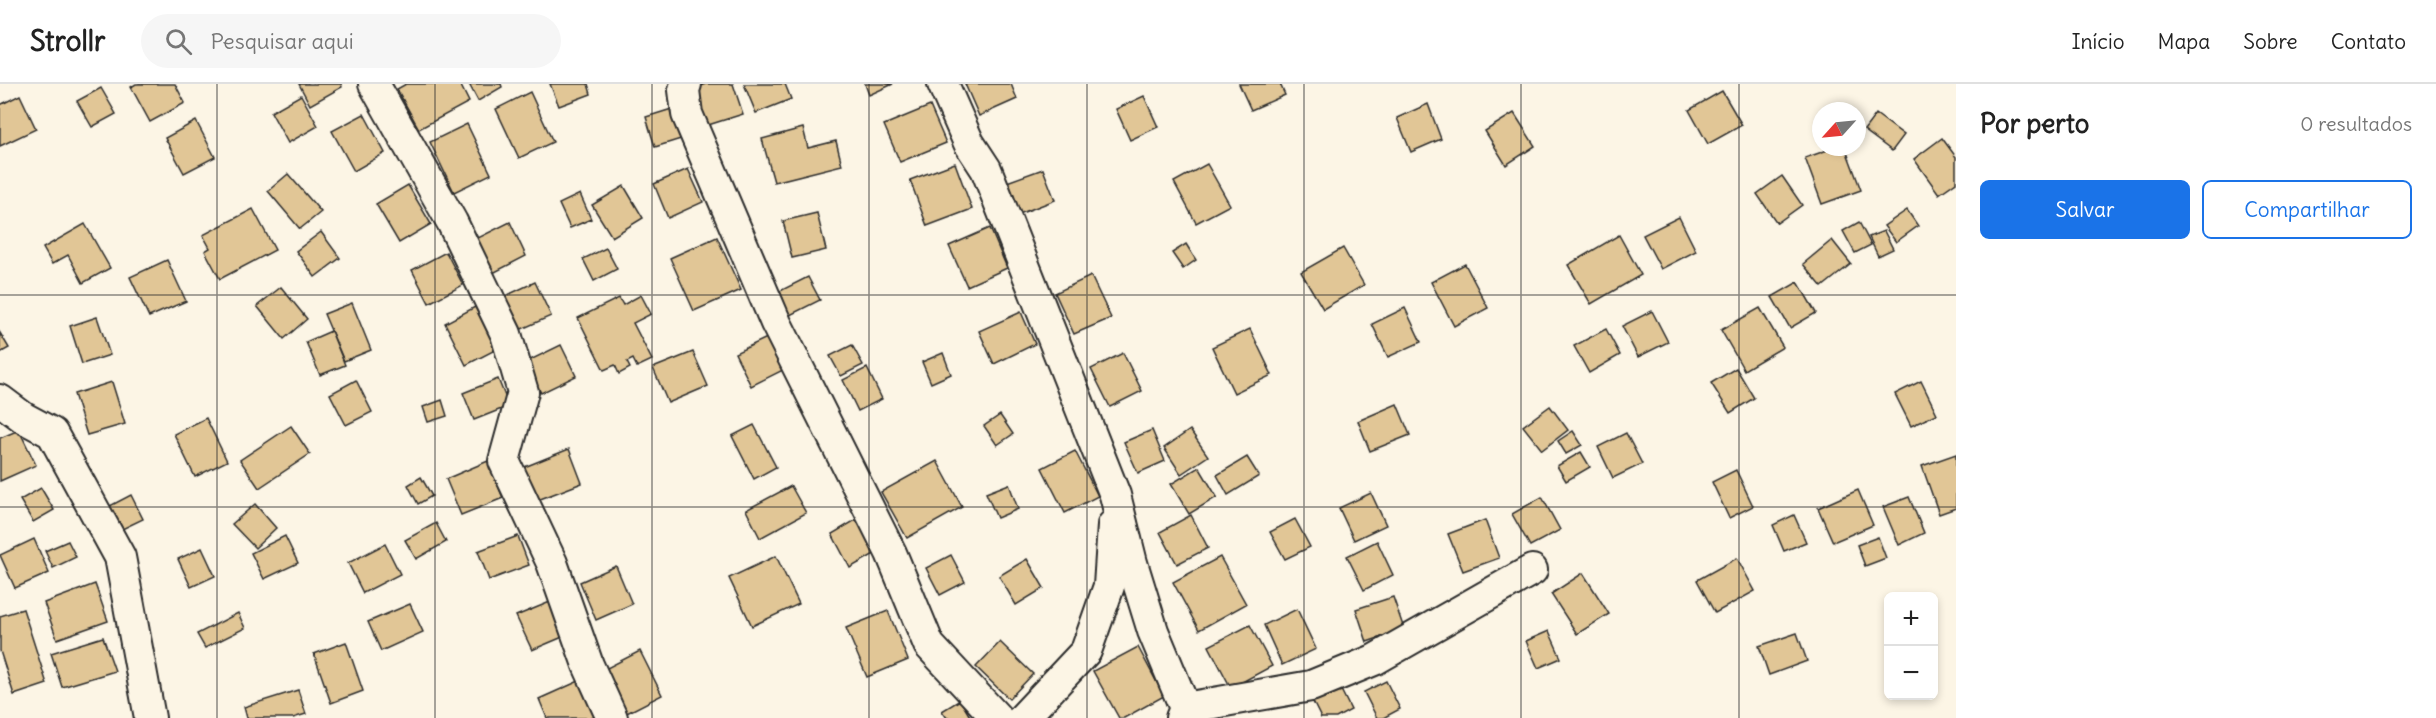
<!DOCTYPE html>
<html lang="pt">
<meta charset="utf-8">
<style>
body{margin:0;font-family:Delius,sans-serif;background:#f6f6f6;color:#222}
.controls{position:absolute;right:18px;bottom:18px;display:grid;overflow:hidden;border-radius:9px;box-shadow:0 3px 9px #0003}
.controls button{width:54px;height:54px;display:grid;place-items:center;padding:0;border:0;border-bottom:2px solid #e0e0e0;background:#fff;color:#222;font:30px sans-serif}
.compass{position:absolute;left:1812px;top:18px;width:54px;height:54px;border-radius:50%;background:#fff;box-shadow:0 3px 9px #0003;rotate:243deg}
.list{margin:0;padding:0;list-style:none}
h2{display:flex;justify-content:space-between;align-items:center;height:78px;margin:0;padding:0 24px;font-size:26px}
h2 small{font-size:20px;font-weight:400;color:#767676}
.actions{display:flex;gap:12px;padding:18px 24px}
.actions a{flex:1;padding:14px 0;border:2px solid #1a73e8;border-radius:9px;text-align:center;font-size:21px;color:#1a73e8}
.actions .main{background:#1a73e8;color:#fff}
.icon{flex:none;width:33px;height:33px;fill:none;stroke:currentColor;stroke-width:2;stroke-linecap:round;stroke-linejoin:round}
.map{position:relative;flex:none;width:1956px;height:634px;overflow:hidden}
header{display:flex;align-items:center;gap:36px;box-sizing:border-box;height:84px;padding:0 30px;background:#fff;border-bottom:2px solid #e0e0e0}
header strong{font-size:28px}
nav{display:flex;gap:33px;margin-inline-start:auto;font-size:21px}
.search{width:420px;height:54px;background:#f6f6f6;display:flex;align-items:center;gap:15px;box-sizing:border-box;padding:0 21px;border-radius:33px;color:#767676;font-size:22px}
main{display:flex}
aside{flex:1;background:#fff}
.map>svg:first-child{display:block}
</style>
<header>
<strong>Strollr</strong>
<div class="search"><svg class="icon" aria-label="search" viewBox="0 0 24 24"><circle cx="10" cy="10" r="6"/><path d="M15 15l6 6"/></svg>Pesquisar aqui</div>
<nav><a>Início</a><a>Mapa</a><a>Sobre</a><a>Contato</a></nav>
</header>
<main>
<div class="map">
<svg width="1956" height="634" viewBox="0 0 1956 634">
<rect width="100%" height="100%" fill="#fcf5e5"/>
<filter id="ink" filterUnits="userSpaceOnUse"><feTurbulence type="fractalNoise" baseFrequency=".0167" numOctaves="2"/><feDisplacementMap in="SourceGraphic" scale="12" xChannelSelector="R" yChannelSelector="G"/><feConvolveMatrix kernelMatrix="1 2 1 2 8 2 1 2 1" color-interpolation-filters="sRGB"/></filter>
<g filter="url(#ink)">
<!-- building -->
<g fill="#e1c696" stroke="#2b2b2b" stroke-width="1.5">
<path d="M136,0H175L185,19L150,38L131,3Z"/>
<path d="M299,0H341L342,3L310,21Z"/>
<path d="M406,0H460L469,18L419,45L397,5Z"/>
<path d="M469,0H501L502,3L478,17Z"/>
<path d="M550,0H588L591,10L559,22Z"/>
<path d="M706,0H733L743,30L705,42L693,4Z"/>
<path d="M744,0H785L791,15L756,29Z"/>
<path d="M865,0H893L869,11Z"/>
<path d="M965,0H1011L1017,15L979,32Z"/>
<path d="M1239,0H1280L1285,11L1251,26Z"/>
<path d="M101,4L116,30L92,43L77,17Z"/>
<path d="M1722,7L1742,41L1708,60L1689,26Z"/>
<path d="M530,8L553,58L519,74L496,25Z"/>
<path d="M20,11L36,45L0,62V21Z"/>
<path d="M301,11L318,42L288,59L271,28Z"/>
<path d="M1144,12L1158,43L1130,56L1116,25Z"/>
<path d="M1428,20L1441,55L1411,68L1397,34Z"/>
<path d="M930,22L946,59L900,78L884,41Z"/>
<path d="M675,24L684,54L655,63L646,33Z"/>
<path d="M1514,29L1535,62L1506,81L1485,47Z"/>
<path d="M364,30L385,69L354,87L332,47Z"/>
<path d="M1876,30L1904,51L1892,67L1864,46Z"/>
<path d="M196,37L215,73L184,89L165,54Z"/>
<path d="M467,40L491,90L454,108L430,58Z"/>
<path d="M803,44L808,64L836,57L842,81L774,98L762,55Z"/>
<path d="M1942,54L1956,73V98L1939,110L1914,75Z"/>
<path d="M1836,63H1845L1861,106L1822,120L1805,74Z"/>
<path d="M955,79L972,125L927,142L910,96Z"/>
<path d="M1207,80L1230,121L1196,139L1174,98Z"/>
<path d="M688,85L703,118L668,134L654,100Z"/>
<path d="M1043,85L1055,116L1019,130L1007,98Z"/>
<path d="M288,90L321,128L300,145L268,107Z"/>
<path d="M1782,92L1802,121L1777,139L1757,110Z"/>
<path d="M408,101L431,140L399,159L376,120Z"/>
<path d="M624,102L643,134L612,153L592,121Z"/>
<path d="M580,110L591,135L570,144L559,120Z"/>
<path d="M253,125L275,166L220,195L205,167L210,164L203,151Z"/>
<path d="M1907,126L1918,142L1896,158L1884,142Z"/>
<path d="M817,129L826,166L792,174L783,137Z"/>
<path d="M1679,133L1696,167L1661,185L1643,151Z"/>
<path d="M510,138L526,172L491,190L474,156Z"/>
<path d="M1859,138L1871,161L1855,169L1843,147Z"/>
<path d="M85,140L110,184L83,199L68,171L52,180L43,164Z"/>
<path d="M990,144L1007,184L967,202L949,162Z"/>
<path d="M1884,147L1893,165L1878,172L1869,153Z"/>
<path d="M321,148L340,174L315,193L296,167Z"/>
<path d="M1619,151L1641,191L1591,220L1568,181Z"/>
<path d="M717,153L741,206L694,227L670,174Z"/>
<path d="M1832,156L1851,180L1822,203L1803,180Z"/>
<path d="M1186,160L1196,176L1183,185L1172,169Z"/>
<path d="M606,164L617,185L594,197L583,175Z"/>
<path d="M1343,164L1364,201L1323,225L1301,188Z"/>
<path d="M446,168L463,201L429,219L412,186Z"/>
<path d="M167,176L186,217L149,233L130,193Z"/>
<path d="M1465,180L1488,224L1454,242L1431,198Z"/>
<path d="M1091,192L1111,234L1074,250L1055,209Z"/>
<path d="M808,193L820,216L790,231L778,208Z"/>
<path d="M535,198L551,232L515,248L499,215Z"/>
<path d="M1798,198L1816,229L1790,244L1772,213Z"/>
<path d="M281,203L307,235L284,255L257,222Z"/>
<path d="M641,211L651,230L633,239L652,276L637,283L633,275L627,278L630,284L619,290L615,281L604,286L578,234L619,214L623,221Z"/>
<path d="M352,219L371,266L344,277L324,230Z"/>
<path d="M475,223L497,265L466,281L445,239Z"/>
<path d="M1405,224L1421,258L1388,273L1372,240Z"/>
<path d="M1760,224L1783,263L1744,286L1721,246Z"/>
<path d="M1652,227L1668,258L1638,273L1622,242Z"/>
<path d="M1021,228L1035,260L994,280L979,247Z"/>
<path d="M97,233L110,271L82,280L70,242Z"/>
<path d="M1250,245L1272,291L1234,309L1212,263Z"/>
<path d="M1606,245L1620,271L1589,289L1574,262Z"/>
<path d="M331,247L345,281L320,291L306,258Z"/>
<path d="M0,249L9,264L0,269Z"/>
<path d="M769,253L785,285L751,302L735,269Z"/>
<path d="M561,261L576,292L541,309L526,278Z"/>
<path d="M852,261L863,281L841,292L830,272Z"/>
<path d="M693,268L708,302L668,319L653,284Z"/>
<path d="M943,269L951,290L931,299L922,278Z"/>
<path d="M1123,269L1142,307L1110,323L1091,285Z"/>
<path d="M867,284L882,315L858,327L843,296Z"/>
<path d="M1736,284L1754,314L1730,329L1711,299Z"/>
<path d="M498,295L509,322L474,336L463,309Z"/>
<path d="M356,296L372,328L346,341L330,310Z"/>
<path d="M1921,297L1937,330L1911,342L1895,310Z"/>
<path d="M112,298L125,340L87,351L74,310Z"/>
<path d="M442,316L447,332L428,338L423,323Z"/>
<path d="M1397,320L1410,351L1370,367L1358,337Z"/>
<path d="M1550,322L1568,346L1542,366L1523,342Z"/>
<path d="M1000,331L1013,350L997,361L984,342Z"/>
<path d="M206,334L227,377L195,393L174,350Z"/>
<path d="M754,341L776,383L754,395L732,352Z"/>
<path d="M291,342L310,370L259,404L240,376Z"/>
<path d="M19,346L36,381L0,397V354Z"/>
<path d="M1152,346L1165,377L1138,389L1124,358Z"/>
<path d="M1190,346L1208,372L1181,390L1164,364Z"/>
<path d="M1573,347L1582,361L1566,370L1558,357Z"/>
<path d="M1626,349L1642,380L1613,394L1598,363Z"/>
<path d="M569,365L582,399L535,417L522,384Z"/>
<path d="M1075,367L1098,412L1065,429L1042,384Z"/>
<path d="M1581,368L1590,383L1566,397L1557,382Z"/>
<path d="M1956,370V424L1939,430L1922,382Z"/>
<path d="M1247,373L1259,392L1228,411L1217,391Z"/>
<path d="M488,377L503,414L461,431L446,395Z"/>
<path d="M937,377L962,423L907,454L881,408Z"/>
<path d="M1199,383L1217,413L1189,430L1171,400Z"/>
<path d="M1736,386L1753,422L1729,434L1712,398Z"/>
<path d="M421,393L432,412L418,420L408,401Z"/>
<path d="M1009,400L1018,425L997,434L986,409Z"/>
<path d="M791,402L806,429L760,454L746,426Z"/>
<path d="M41,404L54,426L33,438L20,416Z"/>
<path d="M1858,406L1873,441L1833,458L1818,424Z"/>
<path d="M1371,409L1386,441L1354,456L1339,424Z"/>
<path d="M131,411L143,435L118,447L106,424Z"/>
<path d="M1542,413L1560,446L1530,462L1512,430Z"/>
<path d="M1909,413L1924,449L1899,461L1883,423Z"/>
<path d="M255,420L276,444L255,464L232,440Z"/>
<path d="M1191,431L1208,464L1177,480L1160,448Z"/>
<path d="M1794,431L1806,458L1784,467L1773,441Z"/>
<path d="M859,434L878,468L850,484L832,450Z"/>
<path d="M1295,435L1310,463L1285,475L1270,448Z"/>
<path d="M1485,436L1499,474L1463,487L1448,450Z"/>
<path d="M436,439L446,458L416,475L405,456Z"/>
<path d="M285,452L298,479L264,495L251,469Z"/>
<path d="M518,452L529,481L489,496L478,467Z"/>
<path d="M1878,453L1886,474L1865,482L1857,461Z"/>
<path d="M34,455L49,489L15,504L0,471Z"/>
<path d="M68,457L76,473L53,484L45,467Z"/>
<path d="M1377,457L1393,491L1364,506L1347,472Z"/>
<path d="M385,460L400,490L363,509L348,479Z"/>
<path d="M202,464L215,492L191,503L178,475Z"/>
<path d="M951,471L965,498L940,511L926,484Z"/>
<path d="M776,472L799,520L752,542L729,494Z"/>
<path d="M1220,473L1246,520L1199,546L1173,498Z"/>
<path d="M1737,474L1755,507L1715,529L1697,496Z"/>
<path d="M1027,475L1044,504L1016,521L999,492Z"/>
<path d="M616,482L632,520L596,536L580,498Z"/>
<path d="M1583,489L1609,530L1577,550L1551,510Z"/>
<path d="M95,500L108,537L57,555L44,519Z"/>
<path d="M1393,513L1404,545L1367,558L1356,525Z"/>
<path d="M550,518L565,552L532,566L516,532Z"/>
<path d="M410,520L423,548L381,567L368,538Z"/>
<path d="M23,525L47,600L14,611L0,567V532Z"/>
<path d="M1297,525L1316,565L1282,581L1264,541Z"/>
<path d="M888,527L908,576L867,593L846,544Z"/>
<path d="M238,529L245,544L205,564L197,550Z"/>
<path d="M1250,541L1272,582L1231,604L1209,562Z"/>
<path d="M1549,547L1561,574L1538,584L1526,557Z"/>
<path d="M1797,549L1807,577L1769,591L1759,562Z"/>
<path d="M103,553L115,587L62,603L51,569Z"/>
<path d="M346,558L363,607L331,619L314,570Z"/>
<path d="M1000,558L1033,590L1009,615L976,583Z"/>
<path d="M1138,563L1164,612L1124,634H1119L1093,587Z"/>
<path d="M640,567L662,611L623,631L601,587Z"/>
<path d="M1335,594L1351,626L1336,634H1321L1308,608Z"/>
<path d="M579,597L595,634H547L539,615Z"/>
<path d="M1386,597L1400,625L1383,634H1377L1364,608Z"/>
<path d="M298,606L306,630L293,634H247L244,623Z"/>
<path d="M960,616L971,634H947L942,627Z"/>
</g>
<g fill="none" stroke-linecap="round" stroke-linejoin="round">
<defs>
<g id="street">
<path d="M374,0L452,138L506,250L523,308L504,377L552,479L588,581L612,634"/>
<path d="M686,0L684,6L687,30L776,239L891,469L929,561L997,634"/>
<path d="M943,0L969,59L986,85L1115,411L1132,479L1153,547L1185,624L1181,634"/>
<path d="M0,316L24,334L52,349L120,473L150,634"/>
<path d="M1185,624L1311,602L1374,576L1532,486"/>
<path d="M1023,634L1086,567L1109,502L1113,441"/>
</g>
</defs>
<!-- street casing -->
<use href="#street" stroke="#2b2b2b" stroke-width="34"/>
<!-- street -->
<use href="#street" stroke="#fcf5e5" stroke-width="30"/>
</g>
</g>
<!-- grid -->
<path fill="none" stroke="#2b2b2b" stroke-width="1.5" stroke-opacity="0.55" d="M217,0V634M435,0V634M652,0V634M869,0V634M1087,0V634M1304,0V634M1521,0V634M1739,0V634M0,211H1956M0,423H1956"/>
</svg>
<div class="controls">
<button>+</button>
<button>−</button>
</div>
<svg class="compass" viewBox="-18 -18 36 36"><path d="M0-13l5 13h-10z" fill="#e53935"/><path d="M0 13l5-13h-10z" fill="#767676"/></svg>
</div>
<aside>
<h2>Por perto<small>0 resultados</small></h2>
<ul class="list">
</ul>
<div class="actions"><a class="main">Salvar</a><a>Compartilhar</a></div>
</aside>
</main>
